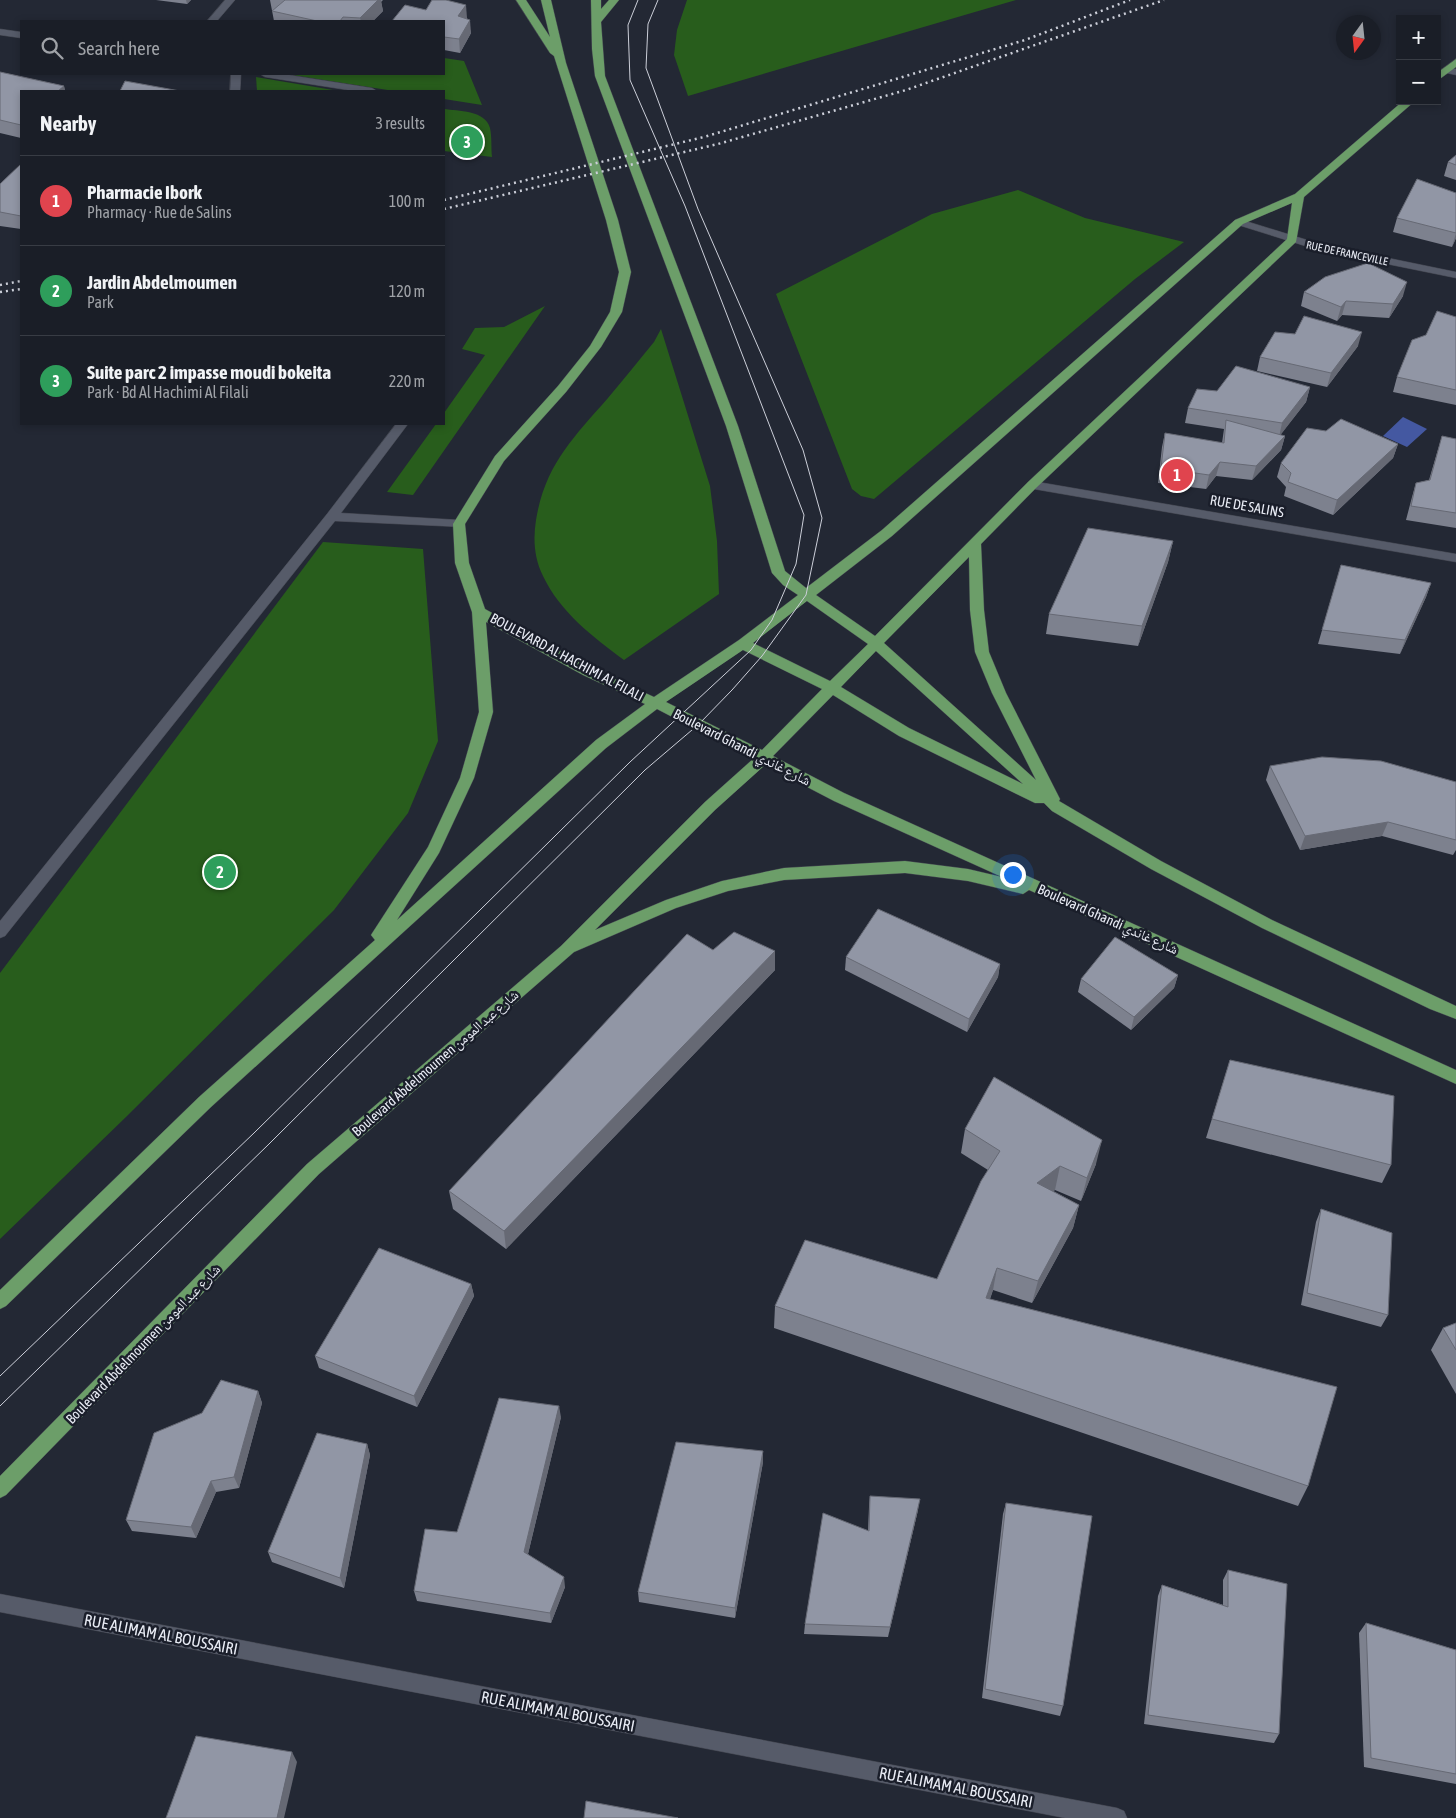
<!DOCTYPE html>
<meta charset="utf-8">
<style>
body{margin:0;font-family:"Asap Condensed","Noto Naskh Arabic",sans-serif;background:#23272f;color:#f1f3f6}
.controls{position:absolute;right:15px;top:15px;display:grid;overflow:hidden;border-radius:0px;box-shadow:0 2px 8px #0003}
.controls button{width:45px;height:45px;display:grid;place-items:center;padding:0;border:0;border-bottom:1px solid #383c44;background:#1a1e27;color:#f1f3f6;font:25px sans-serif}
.compass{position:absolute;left:1336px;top:15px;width:45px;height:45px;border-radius:50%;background:#1a1e27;box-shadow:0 2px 8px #0003;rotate:195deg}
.you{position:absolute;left:1012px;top:874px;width:18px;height:18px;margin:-12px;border:4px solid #fff;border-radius:50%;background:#1a73e8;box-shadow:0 0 0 8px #1a73e833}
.badge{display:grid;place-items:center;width:32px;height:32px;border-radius:50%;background:#72d25d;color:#fff;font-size:16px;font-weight:700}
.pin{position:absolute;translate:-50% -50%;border:2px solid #fff;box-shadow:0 1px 5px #0006}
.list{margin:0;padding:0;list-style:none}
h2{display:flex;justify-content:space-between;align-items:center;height:65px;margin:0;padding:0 20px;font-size:21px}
h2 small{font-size:16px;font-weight:400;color:#9fa2a7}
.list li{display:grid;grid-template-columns:32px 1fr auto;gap:15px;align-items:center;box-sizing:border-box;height:90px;padding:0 20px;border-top:1px solid #383c44}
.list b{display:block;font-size:19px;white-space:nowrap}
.list p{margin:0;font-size:16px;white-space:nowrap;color:#9fa2a7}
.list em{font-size:16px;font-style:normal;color:#9fa2a7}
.icon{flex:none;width:28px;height:28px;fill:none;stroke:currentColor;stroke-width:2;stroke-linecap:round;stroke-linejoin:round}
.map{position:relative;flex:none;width:1456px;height:1818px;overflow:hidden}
.search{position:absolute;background:#1a1e27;box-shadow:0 2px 8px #0003;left:20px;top:20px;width:425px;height:55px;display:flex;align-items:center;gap:12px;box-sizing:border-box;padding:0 18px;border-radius:0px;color:#9fa2a7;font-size:19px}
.panel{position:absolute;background:#1a1e27;box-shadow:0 2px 8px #0003;left:20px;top:90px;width:425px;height:335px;border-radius:0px}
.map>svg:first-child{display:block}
</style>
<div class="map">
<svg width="1456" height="1818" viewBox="0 0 1456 1818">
<rect width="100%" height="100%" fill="#232834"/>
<!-- green -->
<g fill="#285d1c">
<path d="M687,0H1016L688,96L674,55L677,30Z"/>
<path d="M444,58L464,61L482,105L444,99V91H394L285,74H444Z"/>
<path d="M256,77L339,91H257Z"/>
<path d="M444,109C458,111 485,110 490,128C492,137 491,148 492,157L444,151Z"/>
<path d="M1018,190L1085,218L1184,242L1135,279L874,499L861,496L852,489L776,294L932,214Z"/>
<path d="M545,306L413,495L387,492L436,424H444V413L485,355L462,349L475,328L504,327Z"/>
<path d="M661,329L710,486L717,541L719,594L624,660C593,637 560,612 543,576C534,558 533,539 536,520C545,465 573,438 608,398C624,379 639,360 654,342Z"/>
<path d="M323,542L423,549L438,741L408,813L334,910L126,1117L0,1239V973Z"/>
</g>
<!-- water -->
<path fill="#4458a1" d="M1403,417L1427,429L1407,447L1383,436Z"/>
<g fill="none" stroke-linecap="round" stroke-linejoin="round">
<defs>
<g id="minor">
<path d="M225,0H235L217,21H207Z"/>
<path d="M0,29L21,32V38L0,35Z"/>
<path d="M1446,67L1456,69V75L1442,72L1441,70Z"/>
<path d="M231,74H241L240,91H230Z"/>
<path d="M260,74H283L372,88L377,91H354L265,77Z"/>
<path d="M1239,219L1320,244L1456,272V278L1318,250L1235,224L1233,222L1235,220Z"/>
<path d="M396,424H408L341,513L459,520L465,524L464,527L335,521L5,936L0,938V921L327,514Z"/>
<path d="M1032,481L1456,554V562L1028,488L1026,485Z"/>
<path d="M0,1594L1117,1808L1124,1811L1127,1818H1065L0,1612Z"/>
</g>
<g id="major">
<path d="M516,0H526L550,37L541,0H551L566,63L618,220L631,272L622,312L601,347L566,392L504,461L465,524L469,563L485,609L593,669L654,697L739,640L798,595L783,585L772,573L726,426L595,76L592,49L591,0H601V9L609,0H619L601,22L605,76L738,426L785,571L806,588L882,530L1235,220L1295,194L1403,101H1415L1304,197L1296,242L1036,488L981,544L984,610L989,652L1006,693L1060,799L1059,801L1161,861L1272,920L1456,1006V1019L1430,1009L1262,928L1151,869L1052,811L1044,803H1035L899,736L833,695L773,756L844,793L1456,1070V1084L1029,890L1023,894L968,881L905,873L784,880L728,891L676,908L574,952L319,1174L6,1495L0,1498V1476L307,1164L561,946L705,802L753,759L657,709L606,748L211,1107L6,1306L0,1309V1290L199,1097L375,940L371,935L428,847L460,778L479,712L472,612L455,563L453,524L495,456L558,386L590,346L610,312L619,272L606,220L554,56L550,53ZM1292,203L1287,239L1028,482L875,636L816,595L892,536L1243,224ZM969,557L970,610L975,652L992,693L1036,780L884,643ZM807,601L868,644L830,681L753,643ZM486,622L583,675L645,704L596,740L397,920L439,853L474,778L493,712ZM743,650L822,689L762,750L666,702ZM876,651L1023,784L909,728L841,687ZM765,765L834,801L1002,877L968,869L905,861L784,868L722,881L666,900L595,930L715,810Z"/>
<path d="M1456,59V67L1437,81V73Z"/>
</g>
</defs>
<!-- minor casing -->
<use href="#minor" stroke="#42454f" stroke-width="1"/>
<!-- major casing -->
<use href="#major" stroke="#42454f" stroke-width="1"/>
<!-- minor -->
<use href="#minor" fill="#565b69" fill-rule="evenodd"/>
<!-- major -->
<use href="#major" fill="#6c9e69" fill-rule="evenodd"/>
<!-- tram -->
<g stroke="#cccfd9" stroke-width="1">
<path d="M0,1376L254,1133L630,762L751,650L772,620L796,564L804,515L685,206L630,80L628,25L638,0"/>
<path d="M0,1406L269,1144L645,770L699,724L732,690L762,656L806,595L822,518L803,450L698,209L646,68L648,24L658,0"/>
</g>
<!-- rail -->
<g stroke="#cccfd9" stroke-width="2.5" stroke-dasharray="2 4" stroke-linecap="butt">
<path d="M444,200L704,137L1025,40L1130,0"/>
<path d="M444,209L718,144L906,90L1164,0"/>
<path d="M0,285L21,281"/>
<path d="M0,292L21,289"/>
</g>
</g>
<!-- wall -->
<g fill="#7d818e">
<path d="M156,0H191L187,4Z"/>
<path d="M270,0H383L381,2L383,11L373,21H274Z"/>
<path d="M426,10L467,18L471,33L460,53L444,50V21Z"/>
<path d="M0,72L64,86L65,91H21V138L0,133Z"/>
<path d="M1456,155V180L1444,176L1448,162Z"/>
<path d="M21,164V229L0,226V184Z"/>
<path d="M1456,193V238L1452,247L1393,232L1397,218Z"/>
<path d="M1304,292L1403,296L1389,318L1342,315L1337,321L1301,306Z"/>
<path d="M1456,317V405L1393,392L1397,377L1426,335Z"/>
<path d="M1358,346L1327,387L1257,371L1260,357Z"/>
<path d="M1310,387L1306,402L1280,435L1285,436L1281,450L1252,480L1216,476L1206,489L1158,483L1162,447L1165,433L1222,443L1224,429L1185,423L1188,408L1217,391Z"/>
<path d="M1442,436L1456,439V528L1406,520L1412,497L1416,483L1429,480Z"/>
<path d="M1398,444L1393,458L1333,515L1284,496L1286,487L1277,477L1281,463Z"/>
<path d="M1173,541L1168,562L1138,646L1046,634L1049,614Z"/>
<path d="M1341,565L1431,583L1426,597L1400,654L1318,644Z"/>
<path d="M1270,766L1456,782V850L1453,855L1382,836L1300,850L1266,780Z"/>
<path d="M713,950L775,951V970L506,1249L453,1209L449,1191Z"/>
<path d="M846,957L1000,964L998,977L967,1032L845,970Z"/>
<path d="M1178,975L1174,988L1131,1030L1078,992L1081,979Z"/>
<path d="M1230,1060L1391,1165L1382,1183L1206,1138Z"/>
<path d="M965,1129L1096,1164L1081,1201L1055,1190L1053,1191L1079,1205L1073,1228L1032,1303L993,1290L990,1299L1308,1486L1298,1506L774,1328L775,1306L937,1279L988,1170L961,1153Z"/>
<path d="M1321,1209L1388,1315L1381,1327L1301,1305L1316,1222Z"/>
<path d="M471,1284L474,1296L417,1407L319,1368L315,1356Z"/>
<path d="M1456,1323V1394L1431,1350L1443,1328Z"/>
<path d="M258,1391L262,1403L239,1488L216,1492L196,1538L132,1531L126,1520Z"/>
<path d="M561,1417L528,1554L565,1587L551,1623L417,1601L414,1591L457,1532Z"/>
<path d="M367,1444L370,1455L344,1588L272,1562L268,1552Z"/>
<path d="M763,1451V1462L735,1618L639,1602L638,1592Z"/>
<path d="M870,1496L918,1510L888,1637L804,1634L805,1624L868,1531L869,1507Z"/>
<path d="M1006,1503L1063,1706L1060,1716L982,1698L1003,1514Z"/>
<path d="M1228,1570L1279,1734L1274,1743L1144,1724L1158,1596L1162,1585L1223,1605V1580Z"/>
<path d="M1366,1623L1456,1650V1784L1364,1767L1359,1633Z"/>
</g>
<!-- shaded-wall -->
<g fill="#666974">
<path d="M186,0H191L187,4Z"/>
<path d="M378,0H381L383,11L373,21H361L360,18Z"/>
<path d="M466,5L467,18L460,30L458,16Z"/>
<path d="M470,20L471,33L460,53L459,39Z"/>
<path d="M64,86L65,91H58Z"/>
<path d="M1456,233V238L1452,247Z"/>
<path d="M1407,282L1403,296L1389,318L1393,304Z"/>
<path d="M1346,301L1342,315L1337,321L1341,307Z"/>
<path d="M1362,332L1358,346L1327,387L1331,373Z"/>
<path d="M1310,387L1306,402L1279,437L1282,423Z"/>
<path d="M1285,436L1281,450L1252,480L1256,466Z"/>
<path d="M1398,444L1393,458L1333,515L1337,500Z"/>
<path d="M1220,462L1216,476L1206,489L1209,475Z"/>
<path d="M1173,541L1168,562L1138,646L1142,626Z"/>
<path d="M1431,583L1426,597L1400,654L1405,640Z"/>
<path d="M1388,822L1382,836L1300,850L1305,836Z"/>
<path d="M775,951V970L506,1249L504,1231Z"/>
<path d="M1000,964L998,977L967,1032L969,1019Z"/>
<path d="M1178,975L1174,988L1131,1030L1134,1017Z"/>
<path d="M1102,1140L1096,1164L1081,1201L1087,1178Z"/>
<path d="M1060,1166L1055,1190L1032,1206L1037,1183Z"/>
<path d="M1079,1205L1073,1228L1032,1303L1038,1281Z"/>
<path d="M997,1268L993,1290L982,1321L986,1298Z"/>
<path d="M471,1284L474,1296L417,1407L414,1396Z"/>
<path d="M258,1391L262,1403L239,1488L234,1477Z"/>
<path d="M559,1406L561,1417L526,1562L524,1552Z"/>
<path d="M367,1444L370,1455L344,1588L340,1578Z"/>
<path d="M763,1451V1462L735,1618V1608Z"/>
<path d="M211,1481L216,1492L196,1538L191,1527Z"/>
<path d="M920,1499L918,1510L888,1637L890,1627Z"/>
<path d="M564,1577L565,1587L551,1623L550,1613Z"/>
<path d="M292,1752L297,1762L284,1818H277Z"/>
</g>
<!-- building -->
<g fill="#9196a5" stroke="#666974">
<path d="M285,0H378L360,18L343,17L340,21H317L272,11Z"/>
<path d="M432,0H446L466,5L458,16L470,20L459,39L444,37V21H392L405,5L426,10Z"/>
<path d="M0,72L64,86L58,91H21V125L0,120Z"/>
<path d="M125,81L180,91H120Z"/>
<path d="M1456,155V165L1448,162Z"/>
<path d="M21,164V216L0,212V184Z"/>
<path d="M1417,179L1456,193V233L1397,218Z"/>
<path d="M1368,263L1407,282L1393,304L1346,301L1341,307L1304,292L1325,277Z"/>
<path d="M1437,311L1456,317V390L1397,377L1412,340L1426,335Z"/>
<path d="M1304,316L1362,332L1331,373L1260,357L1275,332L1295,334Z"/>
<path d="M1236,366L1310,387L1282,423L1188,408L1197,389L1217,391Z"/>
<path d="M1341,419L1398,444L1337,500L1288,482L1291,473L1281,463L1307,428L1326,431Z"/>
<path d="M1226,420L1285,436L1256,466L1220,462L1209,475L1161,468L1165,433L1224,443Z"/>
<path d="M1442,436L1456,439V513L1411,506L1416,483L1430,480Z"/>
<path d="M1088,528L1173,541L1142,626L1049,614Z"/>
<path d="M1341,565L1431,583L1405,640L1322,630Z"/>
<path d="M1322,757L1381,761L1456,782V840L1388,822L1305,836L1270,766Z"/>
<path d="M878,909L1000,964L969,1019L846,957Z"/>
<path d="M734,932L775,951L504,1231L449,1191L687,934L713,950Z"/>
<path d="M1115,937L1178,975L1134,1017L1081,979Z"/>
<path d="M1230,1060L1394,1096L1391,1165L1212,1119Z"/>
<path d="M994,1077L1102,1140L1087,1178L1060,1166L1037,1183L1079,1205L1038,1281L997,1268L986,1298L1337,1387L1308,1486L775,1306L805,1240L937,1279L981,1181L1000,1151L965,1129Z"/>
<path d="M1321,1209L1392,1233L1388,1315L1307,1293Z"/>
<path d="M379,1248L471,1284L414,1396L315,1356Z"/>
<path d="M1456,1323V1350L1443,1328Z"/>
<path d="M221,1380L258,1391L234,1477L211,1481L191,1527L126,1520L154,1433L202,1413Z"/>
<path d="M499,1398L559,1406L524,1552L564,1577L550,1613L414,1591L425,1529L457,1532Z"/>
<path d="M317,1433L367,1444L340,1578L268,1552Z"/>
<path d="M676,1442L763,1451L735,1608L638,1592Z"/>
<path d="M870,1496L920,1499L890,1627L805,1624L823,1513L869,1531Z"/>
<path d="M1006,1503L1092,1516L1063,1706L985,1689Z"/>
<path d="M1228,1570L1287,1584L1279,1734L1148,1715L1162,1585L1228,1607Z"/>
<path d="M1366,1623L1456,1650V1774L1371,1758Z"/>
<path d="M196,1736L292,1752L277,1818H166Z"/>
<path d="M586,1801L678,1818H584Z"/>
</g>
<g text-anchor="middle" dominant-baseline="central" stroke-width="5" stroke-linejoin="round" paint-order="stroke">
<!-- far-street labels -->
<g font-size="11" fill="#e9ecf5" stroke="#1a1e2a">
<text transform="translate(1347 253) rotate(12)">RUE DE FRANCEVILLE</text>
</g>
<!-- street labels -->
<g font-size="14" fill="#e9ecf5" stroke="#1a1e2a">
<text transform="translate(1247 506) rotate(10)">RUE DE SALINS</text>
<text transform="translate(567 657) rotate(28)">BOULEVARD AL HACHIMI AL FILALI</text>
<text transform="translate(742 747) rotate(27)">Boulevard Ghandi شارع غاندي</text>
<text transform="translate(1108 919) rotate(24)">Boulevard Ghandi شارع غاندي</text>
<text transform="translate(435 1063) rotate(-41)">Boulevard Abdelmoumen شارع عبد المومن</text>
<text transform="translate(143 1344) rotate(-46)">Boulevard Abdelmoumen شارع عبد المومن</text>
</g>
<!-- near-street labels -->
<g font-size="16" fill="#e9ecf5" stroke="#1a1e2a">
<text transform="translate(161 1634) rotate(11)">RUE ALIMAM AL BOUSSAIRI</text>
<text transform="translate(558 1711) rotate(11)">RUE ALIMAM AL BOUSSAIRI</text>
<text transform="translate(956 1787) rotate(11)">RUE ALIMAM AL BOUSSAIRI</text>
</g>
</g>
</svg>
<div class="controls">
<button>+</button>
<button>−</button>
</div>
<svg class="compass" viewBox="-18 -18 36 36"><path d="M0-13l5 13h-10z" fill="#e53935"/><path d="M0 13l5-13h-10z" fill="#9fa2a7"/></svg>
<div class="you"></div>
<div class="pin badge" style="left:1177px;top:475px;background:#e0444e">1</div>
<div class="pin badge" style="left:220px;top:872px;background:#2e9e5b">2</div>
<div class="pin badge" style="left:467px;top:142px;background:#2e9e5b">3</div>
<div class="search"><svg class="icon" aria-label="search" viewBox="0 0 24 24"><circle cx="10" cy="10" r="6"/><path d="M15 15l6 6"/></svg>Search here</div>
<section class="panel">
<h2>Nearby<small>3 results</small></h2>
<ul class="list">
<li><span class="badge" style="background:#e0444e">1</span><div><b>Pharmacie Ibork</b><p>Pharmacy · Rue de Salins</p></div><em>100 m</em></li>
<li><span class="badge" style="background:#2e9e5b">2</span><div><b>Jardin Abdelmoumen</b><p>Park</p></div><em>120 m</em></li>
<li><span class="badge" style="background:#2e9e5b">3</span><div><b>Suite parc 2 impasse moudi bokeita</b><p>Park · Bd Al Hachimi Al Filali</p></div><em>220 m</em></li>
</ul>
</section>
</div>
